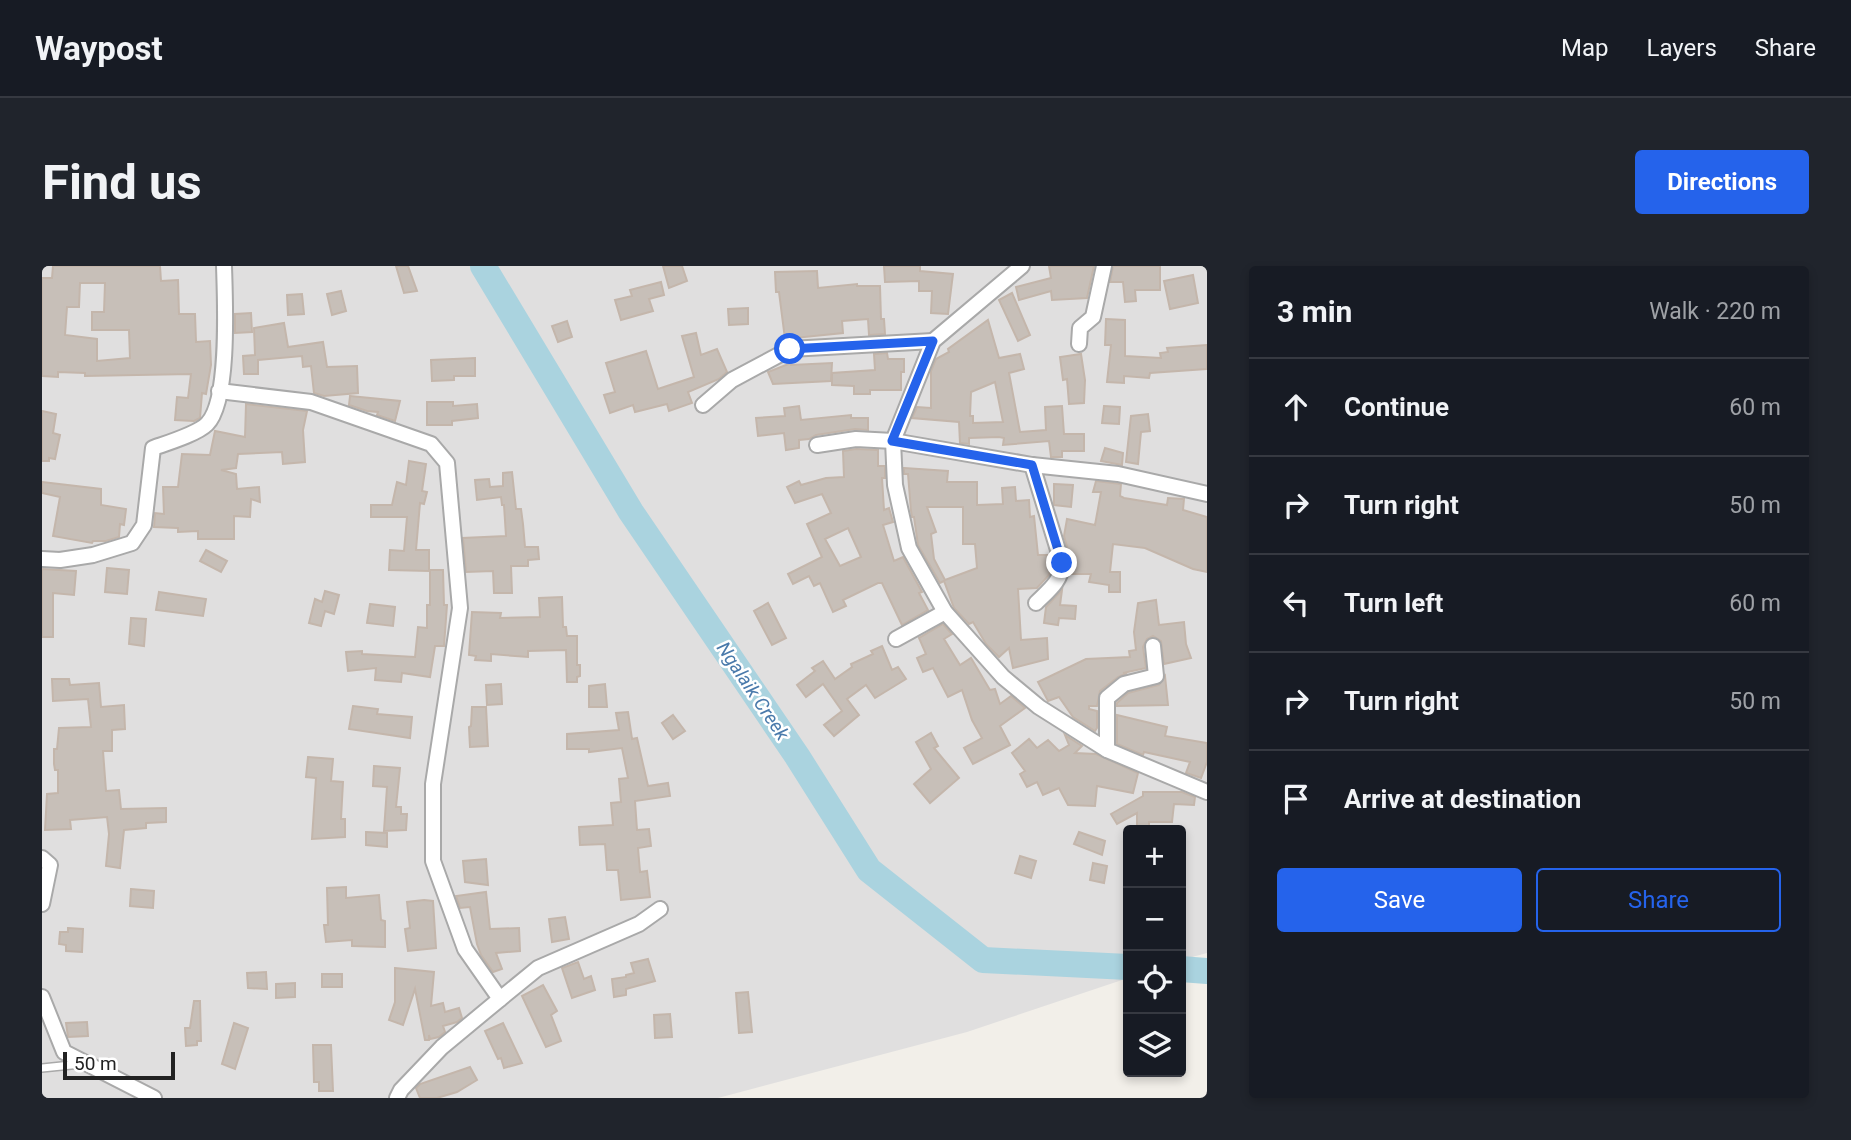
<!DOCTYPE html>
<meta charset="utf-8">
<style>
body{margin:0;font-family:Roboto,sans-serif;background:#20242c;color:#f1f3f6}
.controls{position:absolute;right:21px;bottom:21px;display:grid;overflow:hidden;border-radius:7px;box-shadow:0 4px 10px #0003}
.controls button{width:63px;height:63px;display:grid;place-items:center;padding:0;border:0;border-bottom:2px solid #363941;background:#171b24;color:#f1f3f6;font:35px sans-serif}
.scale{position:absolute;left:21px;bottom:18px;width:112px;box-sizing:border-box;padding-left:7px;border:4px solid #222;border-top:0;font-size:19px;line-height:24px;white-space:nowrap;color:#222;-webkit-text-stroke:5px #fff;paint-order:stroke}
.stop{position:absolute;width:21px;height:21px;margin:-16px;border:5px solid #2563eb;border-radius:50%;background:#fff}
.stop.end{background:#2563eb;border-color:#fff;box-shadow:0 2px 7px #0008}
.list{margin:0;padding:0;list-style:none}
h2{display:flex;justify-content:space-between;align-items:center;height:91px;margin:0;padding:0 28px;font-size:30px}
h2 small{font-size:23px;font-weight:400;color:#9ea1a6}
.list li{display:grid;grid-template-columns:46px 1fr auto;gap:21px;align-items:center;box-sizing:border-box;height:98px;padding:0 28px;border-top:2px solid #363941}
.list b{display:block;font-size:26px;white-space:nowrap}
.list em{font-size:23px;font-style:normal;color:#9ea1a6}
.actions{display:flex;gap:14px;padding:21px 28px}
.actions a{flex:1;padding:16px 0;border:2px solid #2563eb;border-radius:7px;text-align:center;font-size:24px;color:#2563eb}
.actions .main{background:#2563eb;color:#fff}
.icon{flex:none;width:38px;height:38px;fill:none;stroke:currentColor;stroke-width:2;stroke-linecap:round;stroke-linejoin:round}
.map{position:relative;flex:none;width:1165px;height:832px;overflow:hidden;border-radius:7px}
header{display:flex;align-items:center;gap:42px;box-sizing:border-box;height:98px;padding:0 35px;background:#171b24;border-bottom:2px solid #363941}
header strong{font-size:33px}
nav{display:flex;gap:38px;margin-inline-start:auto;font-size:24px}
.intro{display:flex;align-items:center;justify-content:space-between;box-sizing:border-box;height:168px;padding:0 42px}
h1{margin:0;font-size:49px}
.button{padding:18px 32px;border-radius:7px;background:#2563eb;color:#fff;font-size:24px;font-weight:700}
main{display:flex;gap:42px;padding:0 42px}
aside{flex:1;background:#171b24;border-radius:7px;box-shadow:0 4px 10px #0003}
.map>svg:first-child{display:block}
</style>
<header>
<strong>Waypost</strong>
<nav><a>Map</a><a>Layers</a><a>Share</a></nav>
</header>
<div class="intro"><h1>Find us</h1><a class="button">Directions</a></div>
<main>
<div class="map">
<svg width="1165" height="832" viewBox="0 0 1165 832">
<rect width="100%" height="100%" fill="#f2efe9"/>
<!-- residential -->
<path fill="#e0dfdf" d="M0,0H1165V687L1139,694V564H1086V712L925,766L676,832H0Z"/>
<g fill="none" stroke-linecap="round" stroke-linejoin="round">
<!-- river -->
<g stroke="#aad3df" stroke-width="26">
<path d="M441,0L589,246L755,490L827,604L941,694L1086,701"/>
<path d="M1139,703L1165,705"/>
</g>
</g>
<!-- building -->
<g fill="#c7bfb8" stroke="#c4b6ab" stroke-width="2" fill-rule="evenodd">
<path d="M11,0H118L119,15L136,14L137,48H153L154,76L168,75L169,99L164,128L160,127L158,152L152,155L133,154L135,131L146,132L149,108L43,110V107L16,106V111L0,110V12H10ZM38,17H63L62,46H50V64H87L88,92L55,95V73L23,69L25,41H37Z"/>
<path d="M354,0H366L375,25L362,27Z"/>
<path d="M621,0H640L645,15L627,22Z"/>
<path d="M842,0H878V5L911,8L906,48L889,47L890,25H877V15L843,16Z"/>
<path d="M1007,0H1052L1045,32L1010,34L1009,25L977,34L974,21L1009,12Z"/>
<path d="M1071,0H1118V24H1093L1094,35L1083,36L1081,16H1068Z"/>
<path d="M775,5L776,22L815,18V20H838L839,53H842L843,68L827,69L826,53L800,55L801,67L743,73L737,26H734L733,6Z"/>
<path d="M1151,9L1156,37L1128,43L1122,15Z"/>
<path d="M619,16L622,29L607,33L611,45L579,54L573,34L590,30L588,24Z"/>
<path d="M299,25L304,45L290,49L285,28Z"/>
<path d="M970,27L988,69L976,75L957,34Z"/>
<path d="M260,28L262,48L246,49L245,29Z"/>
<path d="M706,42V58L687,59L686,43Z"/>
<path d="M209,47L210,66L193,67V48Z"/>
<path d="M1064,53L1083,54V90L1119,92L1118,87L1126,86L1125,82L1165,79V103L1108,107L1107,112L1082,110V117L1065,116L1069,79H1063Z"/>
<path d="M946,54L957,92L978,88L982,103L967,107L978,166L1004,164L1003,141L1020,140L1022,168H1042V185H1020V191H1009L1007,175L961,179L962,172L957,171L927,172V178L918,177L917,156L870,152L875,141L889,142V105L894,93L907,86L906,83ZM953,116L961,156L931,157V150H928L929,126Z"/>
<path d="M525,55L530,71L516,76L510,60Z"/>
<path d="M242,57L246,81L281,76L285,101L315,100L316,127L282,130L272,127L269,100L261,101L260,90L216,94V108H202L201,90L213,89L212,62Z"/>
<path d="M654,67L659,89L675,83L685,106L677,113L646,126L650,137L627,145L625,138L593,146L591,139L568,147L562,129L573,126L564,97L604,85L616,123L652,111L640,70Z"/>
<path d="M845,87L846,93H862V106H859V124H828V128H812V120L790,119V107L833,104L832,88Z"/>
<path d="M1039,88L1043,114L1042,137L1027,138L1025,113L1021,114L1018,91Z"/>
<path d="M433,92V110H412V114L390,115L389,94Z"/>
<path d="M749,97V99L790,97L789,115L731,118L726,106Z"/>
<path d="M308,130L358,135L353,155L335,149L336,146L325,145L307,139Z"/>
<path d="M385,136H411V140L435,138L436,152L410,155V159H385Z"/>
<path d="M204,138L265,145L261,164L263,196L241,198L240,186L196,188L194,202L179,204L194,208L195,223L217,221L218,236L209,233L208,251L192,250V273H156V265L136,266V262L112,261L113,247L122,248L121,221H136L140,188L168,189L173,165L203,171Z"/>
<path d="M757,140L759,154L809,149V152H826V164L813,163L774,169L767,173L757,174V182L744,184L742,167L716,170L714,152L743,150L742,142Z"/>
<path d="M1062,140L1078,141L1077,158L1060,157Z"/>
<path d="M0,145L14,148L11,167L18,169L13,193L7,192V195H0Z"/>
<path d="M1106,148L1108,165L1099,166L1096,198L1084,196L1089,150Z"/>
<path d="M1063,182L1081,187L1080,199L1059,195Z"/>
<path d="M814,183L836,184V200H843V212H840L842,244L847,242L851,256L841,259L852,295L861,291L880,326L877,327L886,344L860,359L840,317H836L801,334L804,340L791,346L778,317L772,320L767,310L751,318L746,308L780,291L765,258L789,247L780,228L753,237L745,221L757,215L759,219L784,212L802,211L801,185ZM806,262L819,291L798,300L783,273Z"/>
<path d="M367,195L384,198L380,225L385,226L382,238L378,237L374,284H387V305L347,304L348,284L362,285L365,251H329V239H350L355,216L364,219Z"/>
<path d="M862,202L906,205L905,216H935V239L961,238L960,222L973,221L974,235L987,234L988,251L992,250L996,289H1007L1010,298L1007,309L995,322L976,323L979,374L1005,372L1006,393L971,402L967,382L957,391L944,378L931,356L927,358L912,342L902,315L898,317L876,279L872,251H870L869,245L866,208H862ZM885,241H921V278H933L935,302L903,314L892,293L889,268L894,266Z"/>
<path d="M470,206L474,243H479L481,258L483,281H496L497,293L486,294V300H469L470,327H452L451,305L424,306L421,272L464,270L462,239H460L459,231L435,234L433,214L447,213L448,221L461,220V207Z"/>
<path d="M1054,215L1079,218L1078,230L1082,232L1125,239L1126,232L1142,233L1141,244L1165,251V306L1151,303L1103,282L1071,278L1068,306H1078V326H1067V319L1047,316L1049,308H1028L1029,295L1022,270L1025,253L1053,259L1059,226H1051Z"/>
<path d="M0,216L59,223V239L84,243L82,259L78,258L77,271L64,275H51L50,277L11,270L18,231L0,227Z"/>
<path d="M1012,218L1031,219L1029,241L1012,239Z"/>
<path d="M164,284L185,295L179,306L158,295Z"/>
<path d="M65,302L87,304L85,328L63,326Z"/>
<path d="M0,303L34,305L32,329L11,327V371H0Z"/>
<path d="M388,304H401L402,339H405L402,380H393L388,411L360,407L359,416L333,414L334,402L306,405L304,386L320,385V388L373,391L376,361L385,362V339H388Z"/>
<path d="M1020,324L1018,339L1034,340L1033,353L1017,352L1016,359L1002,357L1004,341Z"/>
<path d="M283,325L297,329L292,348L283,345L279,360L267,357L273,333L280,336Z"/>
<path d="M117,326L164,333L161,350L114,344Z"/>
<path d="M520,331L521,361H524L525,370H535V399H538V410L535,411V416H525L524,384L486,385V391L449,388V395L433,394L434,390L427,389L430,346L459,347L458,352L498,351L497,332Z"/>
<path d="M1114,334L1117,359L1142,356L1144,378L1149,392L1122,398L1119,375L1111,370L1105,373L1101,381L1104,402L1081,407H1085L1076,411L1058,425L1055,440H1047V443L1055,445V462L1053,465L1031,451L1017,431L1006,435L996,416L1044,393L1088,391L1087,385L1094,384L1092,366L1096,337Z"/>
<path d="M726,337L744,372L730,379L712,345Z"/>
<path d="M328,338L353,341L351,360L325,357Z"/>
<path d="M89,352L104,353L102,380L87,378Z"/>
<path d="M901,358L910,368L902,373L918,399L929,392L948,424L953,423L958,438L969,430L983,442L958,460L968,479L931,498L922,482L940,472L930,454L920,424L906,431L891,402L881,406L875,392L884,388L877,372Z"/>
<path d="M840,380L850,404L856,401L864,413L833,432L824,419L805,433L817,449L792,470L782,459L800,445L781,418L764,431L755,419L773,405L770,402L781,395L793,413L810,401L809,398L831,388L829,385Z"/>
<path d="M1123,410L1126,439L1075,440V437L1086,427L1117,419Z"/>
<path d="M10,413H27L28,419L57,417L59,441L82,439L83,463L70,464V485H61L64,525L77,524L79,543L124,542V556L104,557V562L82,564L78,602L64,600L67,568L65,551L28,554L29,563L3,564L5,528L16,527V504H13L12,498V483H15L17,462L49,461L46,433L11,435Z"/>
<path d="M459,418L460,438L445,439L444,419Z"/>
<path d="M563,418L565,441H547V420Z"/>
<path d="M311,440L336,443L335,448L370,451L368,472L307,463Z"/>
<path d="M430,441H444L446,480L428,481L427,461L429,460Z"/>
<path d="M586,446L590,473L595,472L606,520L626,517L628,530L593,535L595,564L607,563L609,580L596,582L598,606L605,605L608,631L579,634L576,604H565L563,578L538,579L537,561L571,559L569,537L579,536L577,513L586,512L580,482L547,486V483H525V468L577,464L574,447Z"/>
<path d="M631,449L643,465L631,473L620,457Z"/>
<path d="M1075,449L1125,461L1123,470L1165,477V496L1159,512L1144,507L1148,496L1102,486L1101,489L1075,478Z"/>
<path d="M889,467L896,480L892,482L917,512L888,537L872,518L889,503L874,476Z"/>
<path d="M1023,469L1040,480L1033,487L1054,488L1096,507L1091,527L1055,520L1053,540L1026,539L1017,522L1001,529L995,516L985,521L978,508L983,505L970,487L987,473L995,482L1006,474L1017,485L1027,479Z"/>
<path d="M266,491L291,493L289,515L301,516L299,553H303V571L270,573L274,512L264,511Z"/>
<path d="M332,500L358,502L354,541H359V548H365L364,564L342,565L345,521L331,520Z"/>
<path d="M1101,526H1140L1153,531L1152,539L1132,538L1130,556H1107V564H1095V547L1075,558L1069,548L1101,530Z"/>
<path d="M324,566L345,567V581L324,579Z"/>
<path d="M1037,566L1063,575L1060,589L1032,578Z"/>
<path d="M978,590L994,595L989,612L973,607Z"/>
<path d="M444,593L446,619L423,616L421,595Z"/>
<path d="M1051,597L1065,600L1062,617L1048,614Z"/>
<path d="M304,621V632L337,629L339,654L343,655V681L310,680V674L284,676L282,659H286L285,622Z"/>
<path d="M89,623L112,625L111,642L88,640Z"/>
<path d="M444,626L448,663L477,662L478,685L454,687L460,703L451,706L439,689L435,678L428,641L418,642L414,630Z"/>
<path d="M382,634L391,635L394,682L366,685L363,663L368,662L365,636Z"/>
<path d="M523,651L527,673L510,676L507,653Z"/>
<path d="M26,662L41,663L40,686L24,685V679L17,678L18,666H26Z"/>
<path d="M606,693L613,715L584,723V729L572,731L570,713L584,711V709L592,707L589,697Z"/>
<path d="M536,696L542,713L549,710L553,724L530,732L520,702Z"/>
<path d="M353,702L392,706L389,740L401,737L403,746L417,742L420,752L415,756L401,760L403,766L397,771L388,773L387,769V774H383L373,723L361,759L347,754L353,736Z"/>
<path d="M224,706L225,723L206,722L205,707Z"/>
<rect x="280" y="708" width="20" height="13"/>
<path d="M253,717V731L234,732V718Z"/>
<path d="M501,719L515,745L509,749L519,775L504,781L480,730Z"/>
<path d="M706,726L710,766L697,767L694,727Z"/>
<path d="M152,735H158L159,775H155V779L144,780L143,762H148Z"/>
<path d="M628,748L630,771L613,772L612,749Z"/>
<path d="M45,756L46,770L26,771L24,757Z"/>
<path d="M192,757L206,762L193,803L180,798Z"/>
<path d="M461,757L480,797L462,802L459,792L456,793L443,765Z"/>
<path d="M271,779H289L291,825H277V816H272Z"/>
<path d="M428,801L435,814L415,826L395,832H378L374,822L378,818Z"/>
</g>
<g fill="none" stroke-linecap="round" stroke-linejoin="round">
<defs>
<path id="lane" d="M0,802L39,798"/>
<g id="street">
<path d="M980,0L891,75L851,175L853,219L867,282L903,346L961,411L997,441L1065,484L1165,526"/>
<path d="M1037,78L1038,62L1051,51L1062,0"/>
<path d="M177,125L269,136L389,178L405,197L418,342L391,518V595L423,683L458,733L400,781L359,824L355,832"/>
<path d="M661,139L690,114L748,83L891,75"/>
<path d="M775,179L814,173L851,175L990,199L1076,208L1165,228"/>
<path d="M990,199L1020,297C1020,315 1006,325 994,337"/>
<path d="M0,293L18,294L51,289L90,277L102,259L111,182C125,177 155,168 165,158C188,135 183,34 182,0"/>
<path d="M854,373L903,346"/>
<path d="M1065,484V432L1082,418L1114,410L1111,380"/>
<path d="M0,592L8,599L0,638"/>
<path d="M0,731L22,786L112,832"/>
<path d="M458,733L496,702L597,658L618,643"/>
</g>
</defs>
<!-- lane casing -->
<use href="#lane" stroke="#a9a9a9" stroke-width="10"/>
<!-- street casing -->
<use href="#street" stroke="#a9a9a9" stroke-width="18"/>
<!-- lane -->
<use href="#lane" stroke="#fff" stroke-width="7"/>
<!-- street -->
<use href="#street" stroke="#fff" stroke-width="14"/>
</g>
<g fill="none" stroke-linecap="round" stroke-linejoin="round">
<!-- route -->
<path stroke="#2563eb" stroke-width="9" d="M748,83L891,75L850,175L990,199L1020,297"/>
</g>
<g text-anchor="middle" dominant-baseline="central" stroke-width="5" stroke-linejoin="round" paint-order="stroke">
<!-- water labels -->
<g font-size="19" font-style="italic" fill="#4a7aab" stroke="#fff">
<text transform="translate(711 425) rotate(56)">Ngalaik Creek</text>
</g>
</g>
</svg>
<div class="controls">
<button>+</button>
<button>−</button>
<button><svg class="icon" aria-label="locate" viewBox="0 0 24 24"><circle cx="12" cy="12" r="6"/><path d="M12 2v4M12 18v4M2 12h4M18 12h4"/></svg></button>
<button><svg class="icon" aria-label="layers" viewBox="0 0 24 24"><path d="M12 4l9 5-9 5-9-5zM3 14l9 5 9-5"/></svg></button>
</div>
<div class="scale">50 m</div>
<div class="stop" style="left:748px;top:83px"></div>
<div class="stop end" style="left:1020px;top:297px"></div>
</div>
<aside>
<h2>3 min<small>Walk · 220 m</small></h2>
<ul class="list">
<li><svg class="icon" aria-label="ahead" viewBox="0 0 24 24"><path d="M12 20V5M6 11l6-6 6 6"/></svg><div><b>Continue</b></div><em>60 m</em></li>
<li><svg class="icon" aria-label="right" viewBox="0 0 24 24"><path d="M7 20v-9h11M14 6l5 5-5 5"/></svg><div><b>Turn right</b></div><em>50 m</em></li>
<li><svg class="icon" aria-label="left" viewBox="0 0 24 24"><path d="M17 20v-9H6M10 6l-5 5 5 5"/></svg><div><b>Turn left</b></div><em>60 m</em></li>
<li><svg class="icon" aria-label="right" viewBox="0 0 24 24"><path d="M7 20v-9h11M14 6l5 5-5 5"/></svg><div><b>Turn right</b></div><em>50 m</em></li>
<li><svg class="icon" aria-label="arrive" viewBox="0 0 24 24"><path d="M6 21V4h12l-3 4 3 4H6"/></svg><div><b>Arrive at destination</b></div></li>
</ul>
<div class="actions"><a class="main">Save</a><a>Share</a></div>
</aside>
</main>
